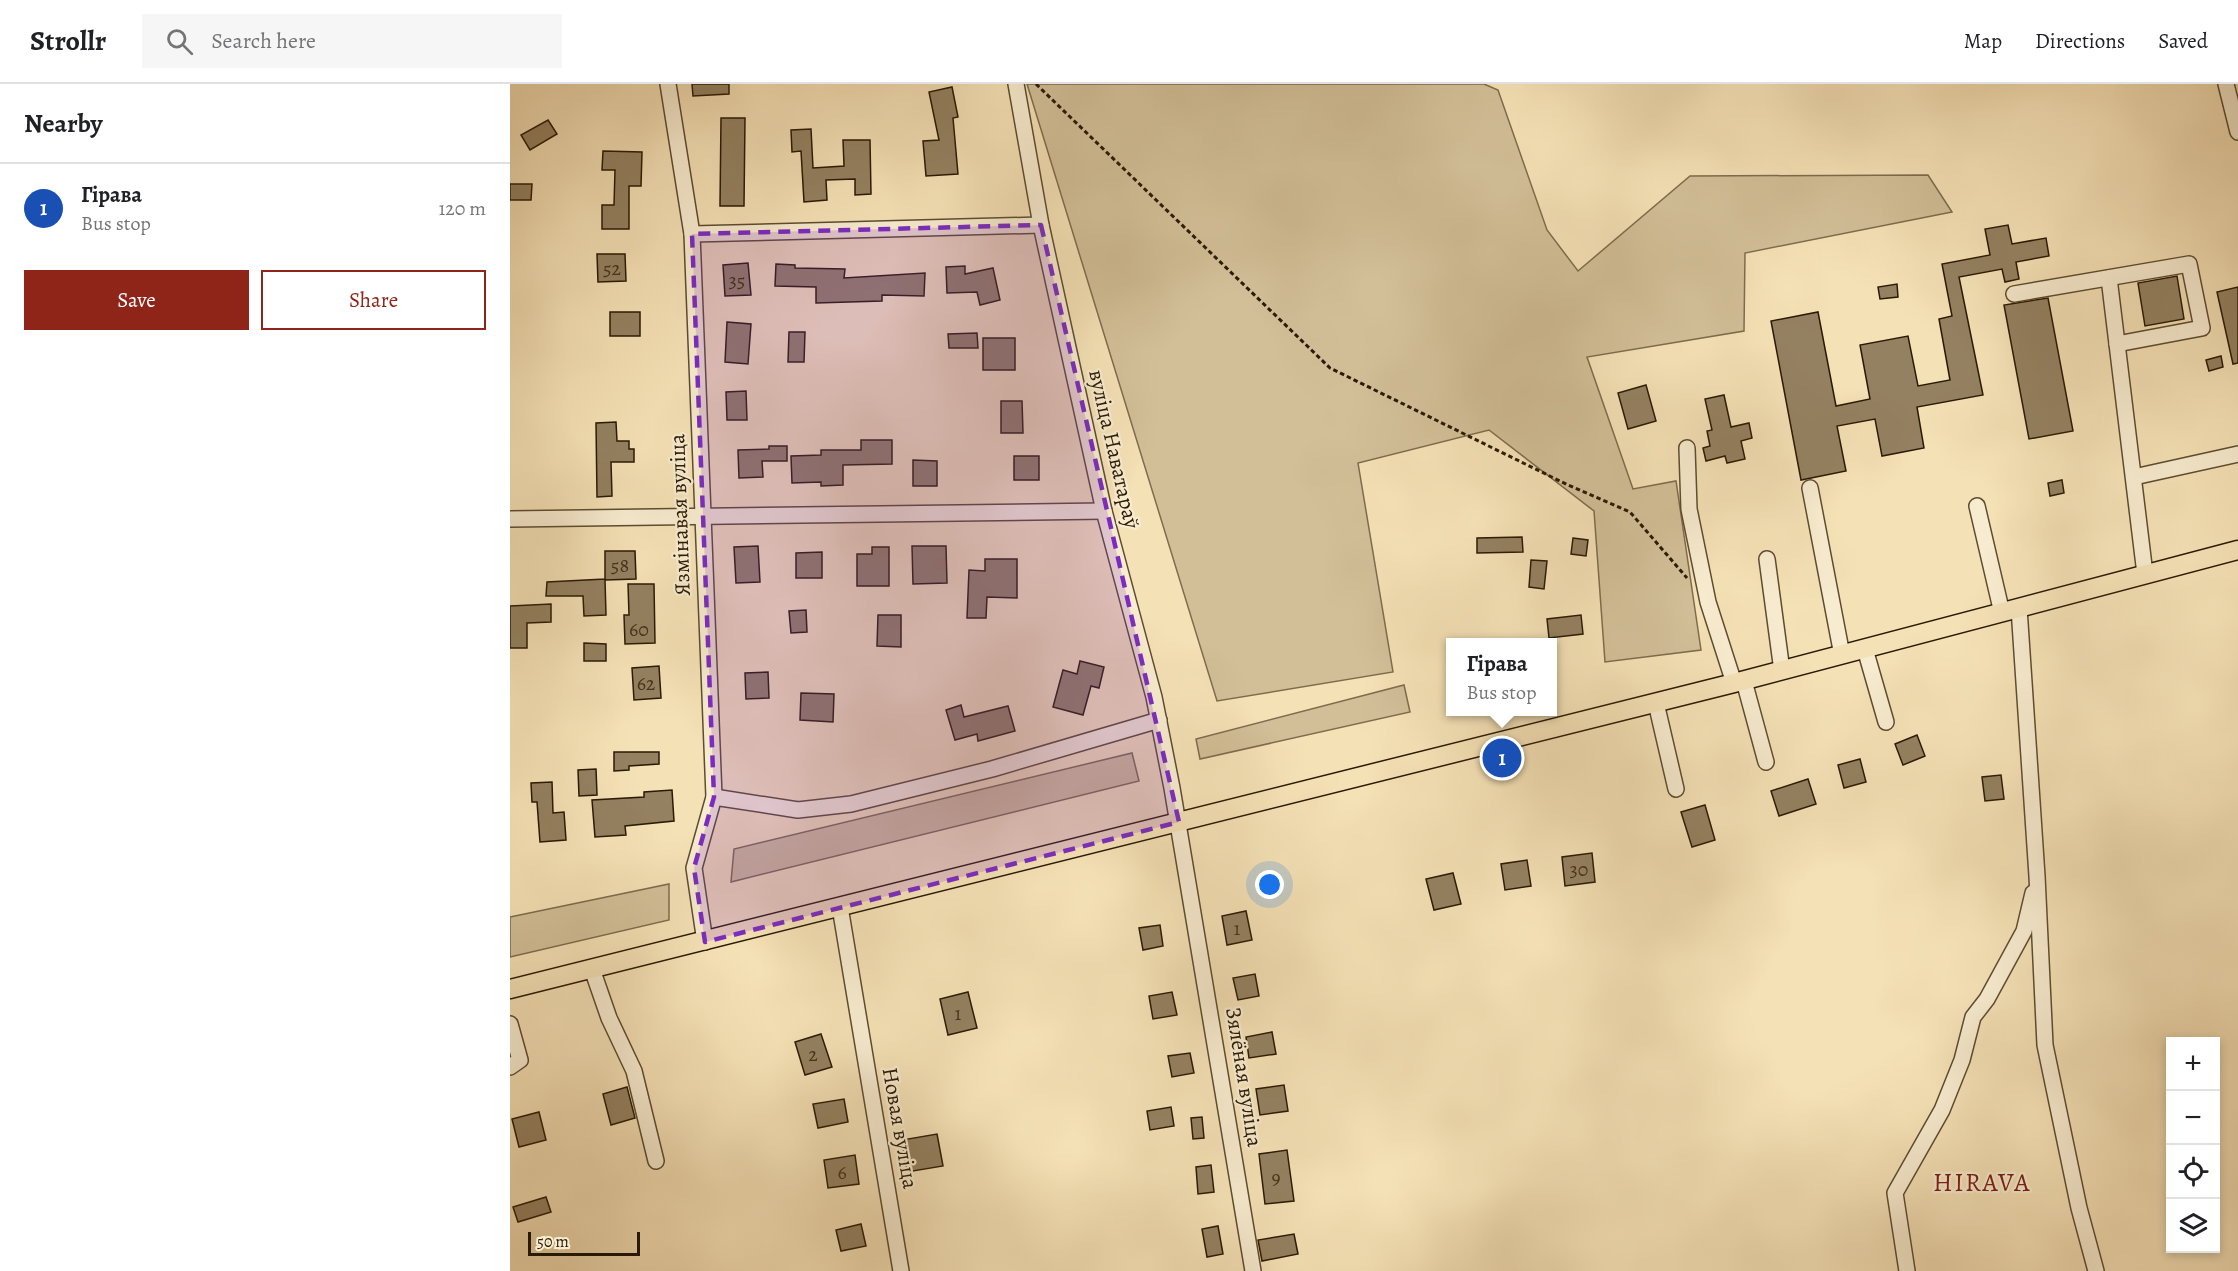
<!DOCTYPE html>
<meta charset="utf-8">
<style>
body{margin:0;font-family:Alegreya,serif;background:#f6f6f6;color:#202124}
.controls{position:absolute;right:18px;bottom:18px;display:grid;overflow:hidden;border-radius:0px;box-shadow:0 3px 9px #0003}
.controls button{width:54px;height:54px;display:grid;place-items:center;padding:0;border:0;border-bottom:2px solid #e0e0e0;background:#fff;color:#202124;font:30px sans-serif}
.scale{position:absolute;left:18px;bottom:15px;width:112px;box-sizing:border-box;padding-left:6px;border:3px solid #2a1a04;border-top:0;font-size:16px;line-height:21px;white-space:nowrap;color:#2a1a04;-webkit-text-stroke:4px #f8ecd0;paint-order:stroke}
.you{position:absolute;left:760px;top:801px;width:21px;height:21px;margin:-15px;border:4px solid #fff;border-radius:50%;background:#1a73e8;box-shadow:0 0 0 9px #1a73e833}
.badge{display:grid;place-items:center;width:39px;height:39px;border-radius:50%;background:#8f2418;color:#fff;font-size:20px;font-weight:700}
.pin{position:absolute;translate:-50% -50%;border:3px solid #fff;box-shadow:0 2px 6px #0006}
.popup{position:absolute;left:936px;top:554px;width:111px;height:78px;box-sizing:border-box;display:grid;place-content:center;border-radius:0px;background:#fff;filter:drop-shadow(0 2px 4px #0005);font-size:20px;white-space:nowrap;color:#757577}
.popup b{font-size:22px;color:#202124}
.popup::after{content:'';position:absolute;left:50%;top:100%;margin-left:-12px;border:12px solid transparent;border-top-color:#fff}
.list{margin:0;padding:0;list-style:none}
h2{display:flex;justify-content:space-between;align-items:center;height:78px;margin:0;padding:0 24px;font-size:26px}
h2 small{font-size:20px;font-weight:400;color:#757577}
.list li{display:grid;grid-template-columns:39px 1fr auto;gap:18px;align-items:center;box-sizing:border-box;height:90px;padding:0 24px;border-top:2px solid #e0e0e0}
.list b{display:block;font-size:22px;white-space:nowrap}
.list p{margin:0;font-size:20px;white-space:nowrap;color:#757577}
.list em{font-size:20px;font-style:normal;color:#757577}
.actions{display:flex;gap:12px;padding:18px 24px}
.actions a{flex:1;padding:14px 0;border:2px solid #8f2418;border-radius:0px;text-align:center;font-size:21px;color:#8f2418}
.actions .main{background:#8f2418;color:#fff}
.icon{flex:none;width:33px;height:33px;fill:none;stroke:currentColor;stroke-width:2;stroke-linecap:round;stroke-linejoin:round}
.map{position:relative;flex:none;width:1728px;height:1187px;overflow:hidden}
header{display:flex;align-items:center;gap:36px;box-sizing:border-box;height:84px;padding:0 30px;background:#fff;border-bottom:2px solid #e0e0e0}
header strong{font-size:28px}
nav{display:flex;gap:33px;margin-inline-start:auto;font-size:21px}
.search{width:420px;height:54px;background:#f6f6f6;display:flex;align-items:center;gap:15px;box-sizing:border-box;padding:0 21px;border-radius:0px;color:#757577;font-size:22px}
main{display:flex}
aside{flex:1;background:#fff}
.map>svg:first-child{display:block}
</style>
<header>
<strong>Strollr</strong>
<div class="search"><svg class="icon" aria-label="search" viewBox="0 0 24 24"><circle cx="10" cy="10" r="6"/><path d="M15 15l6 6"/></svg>Search here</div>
<nav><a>Map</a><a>Directions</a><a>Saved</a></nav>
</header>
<main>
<aside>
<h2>Nearby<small></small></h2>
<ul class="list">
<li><span class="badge" style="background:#1a4fb4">1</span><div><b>Гірава</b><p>Bus stop</p></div><em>120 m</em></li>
</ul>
<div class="actions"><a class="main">Save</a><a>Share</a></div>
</aside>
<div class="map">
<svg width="1728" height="1187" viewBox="0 0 1728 1187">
<rect width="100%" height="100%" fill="#f5e1b6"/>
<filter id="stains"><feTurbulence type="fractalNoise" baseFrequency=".00333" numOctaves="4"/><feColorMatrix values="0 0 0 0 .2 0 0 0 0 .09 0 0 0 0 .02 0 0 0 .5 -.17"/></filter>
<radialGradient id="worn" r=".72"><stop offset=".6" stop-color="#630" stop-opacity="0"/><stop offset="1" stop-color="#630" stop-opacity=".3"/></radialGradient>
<!-- green -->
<g fill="#d2bf98" stroke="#7e6c4e" stroke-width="1.5">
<path d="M517,0H974L988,6L1037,146L1068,187L1180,92L1418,91L1442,128L1235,169L1234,247L1077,273L1123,405L1166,397L1191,566L1095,578L1084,427L979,346L848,379L883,588L707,617Z"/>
<path d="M894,601L900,628L690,675L686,655Z"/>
<path d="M622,669L629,697L221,798L224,765Z"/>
<path d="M159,800V836L0,873V833Z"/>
</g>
<!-- building -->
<g fill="#948161" stroke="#2a1a04" stroke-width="1.5">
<path d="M182,0H219V10L183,12Z"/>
<path d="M442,3L448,33L443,34L448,90L416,92L413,57L429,56L419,8Z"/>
<path d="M211,34H235L234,122H210Z"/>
<path d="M38,36L47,50L20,66L11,51Z"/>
<path d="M301,45L303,84L334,82L333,56H360L361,110L345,111V95L316,96L317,116L294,118L291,67L282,68L281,46Z"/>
<path d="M93,67L132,68L131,102H119V145H92V121H104L105,86H92Z"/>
<path d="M0,100H22L21,116H0Z"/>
<path d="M1498,141L1502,160L1536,154L1539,172L1506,178L1509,195L1495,198L1492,185L1449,193L1473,311L1407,323L1414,364L1372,372L1365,335L1327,342L1336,387L1291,396L1261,237L1308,228L1326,322L1360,315L1350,261L1398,252L1408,302L1440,296L1429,235L1442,232L1432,180L1480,171L1475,145Z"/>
<path d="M87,170H115L116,197L88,198Z"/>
<path d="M238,179L241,211L215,212L213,181Z"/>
<path d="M266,180L285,181V184L335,185L334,194L415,189L414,212L372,211V217L306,219V203L265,202Z"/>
<path d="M455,182V190L483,184L490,216L470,221L467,208L437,209L436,183Z"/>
<path d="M1667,192L1674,235L1635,242L1628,199Z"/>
<path d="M1387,200L1388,213L1370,215L1368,203Z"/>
<path d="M1728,203V279L1723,280L1707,208Z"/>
<path d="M1538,214L1563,347L1519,355L1494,221Z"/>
<rect x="100" y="228" width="30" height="24"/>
<path d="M217,238L241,240L238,280L215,278Z"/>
<path d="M279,248H295L294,278H278Z"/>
<path d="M467,249L468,264H439L438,250Z"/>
<rect x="473" y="254" width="32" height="32"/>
<path d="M1711,272L1713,283L1699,287L1696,276Z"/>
<path d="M1136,301L1146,337L1118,345L1108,309Z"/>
<path d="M236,307L237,336H217L216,308Z"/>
<path d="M1214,311L1221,343L1239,339L1242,354L1231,357L1235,375L1217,379L1215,372L1196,377L1193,364L1200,362L1197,347L1202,346L1195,315Z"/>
<path d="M491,317H512L513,349H491Z"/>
<path d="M106,338L107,357H119V365H124V378H101L102,412L87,413L86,339Z"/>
<path d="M351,356H382V380L333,381V401L311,402V398L282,399L281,372L311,371V366H351Z"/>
<path d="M259,362H277V377H252L253,393L229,394L228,366L259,365Z"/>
<rect x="504" y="372" width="25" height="24"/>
<path d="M403,376L427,377V402H403Z"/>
<path d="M1552,396L1554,409L1540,412L1538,399Z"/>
<path d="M1012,453L1013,468L967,469V454Z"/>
<path d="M1063,454L1078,456L1076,472L1061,470Z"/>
<path d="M248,462L250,498L226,499L224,463Z"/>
<path d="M402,462H436L437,499L403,500Z"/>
<path d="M362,463H379V502H347V470H362Z"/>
<path d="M95,467H125L126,495L95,496L96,531L74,532L73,512H36L37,498L95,495Z"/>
<path d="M312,468V494H286V469Z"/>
<path d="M475,475H507V514L477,513L476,534H457L459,486L475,487Z"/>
<path d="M1021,476L1037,477L1034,505L1019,503Z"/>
<path d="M118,500H144L145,559L115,560L114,531H119Z"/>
<path d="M41,520V538L17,539V564H0V522Z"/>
<path d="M296,526L297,548L281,549L279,527Z"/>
<path d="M368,531H391V563L367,562Z"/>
<path d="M1071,531L1073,550L1039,554L1037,535Z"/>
<path d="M74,559L96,560V577H74Z"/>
<path d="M570,577L594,583L589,604L581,602L573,631L543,623L553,586L567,590Z"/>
<path d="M149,582L151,614L124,616L122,584Z"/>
<path d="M258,588L259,614L236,615L235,589Z"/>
<path d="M291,609L324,610L323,638L290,636Z"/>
<path d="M451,621L454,633L498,622L505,647L468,657L467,650L445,656L436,626Z"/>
<path d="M1407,651L1415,672L1393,681L1385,660Z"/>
<path d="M104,668H149V680L119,682V686L104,687Z"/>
<path d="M1350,675L1356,698L1334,704L1328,681Z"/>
<path d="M86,685L87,711L69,712L68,686Z"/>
<path d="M1491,691L1494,715L1475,717L1472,693Z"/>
<path d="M1298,695L1306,720L1269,732L1261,707Z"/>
<path d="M42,698L43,729L54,728L56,756L30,758L27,718H22L21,699Z"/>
<path d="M162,706L164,737L115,742L116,751L85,753L82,716L134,713V708Z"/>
<path d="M1195,721L1205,756L1182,763L1171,728Z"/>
<path d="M1082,769L1085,798L1055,802L1052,773Z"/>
<path d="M1017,776L1021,802L995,806L991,780Z"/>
<path d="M943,789L951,820L924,826L916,795Z"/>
<path d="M736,827L742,856L717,861L712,832Z"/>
<path d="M650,841L653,862L633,866L629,844Z"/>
<path d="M745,890L749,912L728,916L723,894Z"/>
<path d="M458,908L467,944L438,951L430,915Z"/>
<path d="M662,908L667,931L643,935L639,912Z"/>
<path d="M762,948L766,970L739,974L736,953Z"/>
<path d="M311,950L322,983L295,991L285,958Z"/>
<path d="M680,969L684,989L662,993L658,972Z"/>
<path d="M774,1001L778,1027L750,1031L746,1005Z"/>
<path d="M117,1003L125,1034L101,1041L93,1010Z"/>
<path d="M334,1015L338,1038L308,1044L303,1020Z"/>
<path d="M661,1023L664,1042L640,1046L637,1027Z"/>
<path d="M29,1028L36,1056L9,1063L2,1035Z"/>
<path d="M692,1033L694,1054L683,1055L681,1034Z"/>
<path d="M427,1050L433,1082L397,1088L392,1056Z"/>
<path d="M777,1066L784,1117L755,1120L749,1070Z"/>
<path d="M345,1071L349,1100L318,1104L314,1076Z"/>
<path d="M701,1081L704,1108L688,1110L686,1083Z"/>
<path d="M36,1113L41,1128L8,1138L3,1123Z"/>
<path d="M351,1140L356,1162L331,1167L326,1146Z"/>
<path d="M708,1142L713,1170L697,1173L692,1145Z"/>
<path d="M784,1150L788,1170L752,1177L748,1156Z"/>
</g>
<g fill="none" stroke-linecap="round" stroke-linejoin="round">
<defs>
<g id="minor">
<path d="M158,0L182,150L204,713L184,784L195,858"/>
<path d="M506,0L531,141L594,427L644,613L662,704L743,1187"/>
<path d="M1716,0L1728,48"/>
<path d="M182,150L531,141"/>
<path d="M1599,194L1635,490"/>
<path d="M1504,210L1679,180L1692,244L1607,260"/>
<path d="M1177,364L1179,425L1198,518L1224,599"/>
<path d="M1624,393L1728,370"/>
<path d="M1300,404L1332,571"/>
<path d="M1467,422L1492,529"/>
<path d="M0,435L594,427"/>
<path d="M1257,475L1272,587"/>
<path d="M1509,524L1527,792L1535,961L1569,1124L1586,1187"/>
<path d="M1355,565L1376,638"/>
<path d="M1234,597L1256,678"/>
<path d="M1146,619L1166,705"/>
<path d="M204,713L288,726L341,720L482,685L649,636"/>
<path d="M330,823L391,1187"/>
<path d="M82,885L99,934L124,987L146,1077"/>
<path d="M0,940L10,976L0,983"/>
<path d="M1397,1187L1385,1109L1432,1026L1452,976L1463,933L1477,915L1514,847L1523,809"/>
</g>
<path id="major" d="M0,905L1224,599L1728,466"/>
</defs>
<!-- minor casing -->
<use href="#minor" stroke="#5d4c30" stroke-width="18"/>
<!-- major casing -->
<use href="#major" stroke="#2a1a04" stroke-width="21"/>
<!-- path -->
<path stroke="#2a1a04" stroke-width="3" stroke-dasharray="4.5 3" stroke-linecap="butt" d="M526,0L820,284L1058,401L1120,428L1177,494"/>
<!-- minor -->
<use href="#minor" stroke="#f8ecd0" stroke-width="15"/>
<!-- major -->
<use href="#major" stroke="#f5e1b6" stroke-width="18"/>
</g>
<!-- marked area -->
<path fill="#7b2cbf" fill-opacity="0.2" stroke="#7b2cbf" stroke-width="4.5" stroke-dasharray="12 8" stroke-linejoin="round" d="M531,141L669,738L195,858L184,784L204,713L182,150Z"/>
<g text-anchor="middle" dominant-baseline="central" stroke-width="4.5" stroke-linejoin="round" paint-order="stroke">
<!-- number labels -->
<g font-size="20" fill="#44341b">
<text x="102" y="184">52</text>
<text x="227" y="196">35</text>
<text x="110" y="481">58</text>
<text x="129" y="545">60</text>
<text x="136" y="599">62</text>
<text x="1069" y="785">30</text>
<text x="727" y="844">1</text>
<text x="448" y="929">1</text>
<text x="303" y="970">2</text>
<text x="332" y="1088">6</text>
<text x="766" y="1093">9</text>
</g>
<!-- street labels -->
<g font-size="22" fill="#2a1a04" stroke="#f8ecd0">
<text transform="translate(604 365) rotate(77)">вуліца Наватараў</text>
<text transform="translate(170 431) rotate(-92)">Язмінавая вуліца</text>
<text transform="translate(734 993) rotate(81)">Зялёная вуліца</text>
<text transform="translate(390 1044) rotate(80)">Новая вуліца</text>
</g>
<!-- quarter labels -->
<g font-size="26" letter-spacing="1.5" fill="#7a1f14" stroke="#f8ecd0">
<text x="1472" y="1098">HIRAVA</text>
</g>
</g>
<rect width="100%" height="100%" filter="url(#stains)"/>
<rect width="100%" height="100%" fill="url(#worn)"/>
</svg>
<div class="controls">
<button>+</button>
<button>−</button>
<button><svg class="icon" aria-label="locate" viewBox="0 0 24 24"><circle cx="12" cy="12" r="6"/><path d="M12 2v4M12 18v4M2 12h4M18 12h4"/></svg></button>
<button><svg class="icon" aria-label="layers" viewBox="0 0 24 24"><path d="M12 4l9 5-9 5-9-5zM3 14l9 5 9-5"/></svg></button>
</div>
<div class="scale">50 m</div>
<div class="you"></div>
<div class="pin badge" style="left:992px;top:674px;background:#1a4fb4">1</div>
<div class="popup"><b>Гірава</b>Bus stop</div>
</div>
</main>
